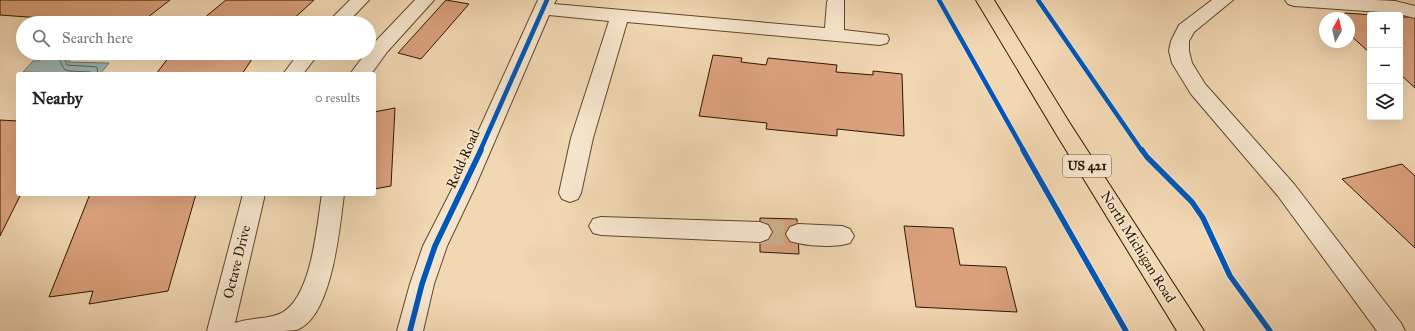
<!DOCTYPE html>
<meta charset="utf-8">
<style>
body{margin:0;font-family:"IM FELL Great Primer",serif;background:#f6f6f6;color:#222}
.controls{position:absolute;right:12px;top:12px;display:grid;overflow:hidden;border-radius:4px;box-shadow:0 4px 16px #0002}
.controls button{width:36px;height:36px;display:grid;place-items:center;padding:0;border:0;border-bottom:1px solid #e0e0e0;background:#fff;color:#222;font:20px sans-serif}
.compass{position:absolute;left:1319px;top:12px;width:36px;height:36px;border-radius:50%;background:#fff;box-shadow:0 4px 16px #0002;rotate:8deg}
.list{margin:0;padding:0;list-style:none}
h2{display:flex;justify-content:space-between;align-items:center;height:52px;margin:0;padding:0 16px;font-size:17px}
h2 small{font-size:13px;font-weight:400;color:#767676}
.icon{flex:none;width:22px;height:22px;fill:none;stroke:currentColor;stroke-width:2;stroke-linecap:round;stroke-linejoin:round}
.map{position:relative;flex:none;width:1415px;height:331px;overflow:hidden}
.search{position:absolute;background:#fff;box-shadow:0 4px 16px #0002;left:16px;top:16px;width:360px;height:44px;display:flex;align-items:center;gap:10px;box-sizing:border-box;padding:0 14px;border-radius:22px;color:#767676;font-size:15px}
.panel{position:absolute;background:#fff;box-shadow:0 4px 16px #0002;left:16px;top:72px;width:360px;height:124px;border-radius:4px}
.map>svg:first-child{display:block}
</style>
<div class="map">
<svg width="1415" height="331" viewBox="0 0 1415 331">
<rect width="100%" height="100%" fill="#f1d7b2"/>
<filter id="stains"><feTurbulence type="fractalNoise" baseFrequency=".005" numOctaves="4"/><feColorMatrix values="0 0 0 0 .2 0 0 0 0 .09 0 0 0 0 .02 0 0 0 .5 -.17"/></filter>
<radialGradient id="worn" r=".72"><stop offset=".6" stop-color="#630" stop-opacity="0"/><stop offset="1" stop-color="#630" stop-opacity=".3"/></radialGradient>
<!-- water -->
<path fill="#9cb8b3" stroke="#70786b" d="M47,53L75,54L68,62L109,63L100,74L23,72L33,61H39Z"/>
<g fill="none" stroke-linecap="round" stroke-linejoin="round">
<!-- shore -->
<g stroke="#64685a" stroke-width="1">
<path d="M64,53L60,61L64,69L69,71L91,72L93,74"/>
<path d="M70,53L65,60L67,65L97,67L98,74"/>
</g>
</g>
<!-- building -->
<g fill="#daa17c" stroke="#2d1700">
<path d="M0,0H170L143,21L106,19L103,23L38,22L42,18L0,15Z"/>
<path d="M226,0H314L289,23H198Z"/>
<path d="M446,0L469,4L421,59L398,53Z"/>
<path d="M1345,13L1373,15H1370V53L1349,34V18H1343Z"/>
<path d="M1400,17H1415V88L1400,74Z"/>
<path d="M172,53H256L242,74H156Z"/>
<path d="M713,55L742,58L741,62L766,65L768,58L837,65L836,72L873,75V71L902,74L904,136L837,129V136L766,129L767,123L699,116Z"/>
<path d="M395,108L391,186L374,189V112Z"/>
<path d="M0,120L18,121V194H21L0,236Z"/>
<path d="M1402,164L1415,176V248L1342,179Z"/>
<path d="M90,194H196L168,291L89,304L93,291L49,297Z"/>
<path d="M760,218L797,219L799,254L760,252Z"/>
<path d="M904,226L953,228L960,265L1006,267L1017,312L916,307Z"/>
</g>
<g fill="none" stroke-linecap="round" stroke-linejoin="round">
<!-- minor-tunnel -->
<path stroke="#cab18e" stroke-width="24" stroke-dasharray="24 12" stroke-linecap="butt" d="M760,232L798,234"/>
<defs>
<g id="minor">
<path d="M350,0H369L347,23H327Z"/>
<path d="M415,0H434L387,52L371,74H350L366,53H369V49L373,44Z"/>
<path d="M538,0H556L554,4L825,28L827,2L828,0H844V30L887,35L889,39L887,43L880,45L627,22L593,138L581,193L578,199L570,202L562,199L559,193L571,138L609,21L549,15L475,187L447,246L434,284L423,331H397L410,284L423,246L453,187Z"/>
<path d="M1212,0H1233L1194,32L1189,41V51L1192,63L1205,84L1294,184L1401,323L1405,331H1377L1278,196L1191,94L1172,63L1169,51L1171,41L1179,25Z"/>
<path d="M1285,0H1375L1395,1L1415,6V18L1395,13L1294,6L1288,4Z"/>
<path d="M299,53H319L303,74H283Z"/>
<path d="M243,194H265L235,323C250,317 270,320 283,312C312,295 317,225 322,194H344C340,226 332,319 296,330C289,331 279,331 271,331C250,331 228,331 207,331Z"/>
<path d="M601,217L760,222L768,225L772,232L768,239L760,242L601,235L593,233L589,226L593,219Z"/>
<path d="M798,224L842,226L850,229L854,236L850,243C835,248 805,246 790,241L786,234L790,227Z"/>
</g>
<path id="major" d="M976,0H994L1069,122L1204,331H1177L1055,132Z"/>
</defs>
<!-- minor casing -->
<use href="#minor" stroke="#5e472c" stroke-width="2"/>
<!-- major casing -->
<use href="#major" stroke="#2d1700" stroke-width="2"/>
<!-- minor -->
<use href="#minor" fill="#f6e5cd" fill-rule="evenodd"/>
<!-- major -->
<use href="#major" fill="#f1d7b2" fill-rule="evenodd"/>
<defs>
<g id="cycleway-far1">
<path d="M939,0L1024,151"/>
<path d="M1038,0L1142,151"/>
<path d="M480,151L547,0"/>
</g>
<g id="cycleway">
<path d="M1023,150L1126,331"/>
<path d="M1142,150L1147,157L1192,202L1203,218L1230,276L1270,331"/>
<path d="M410,331L422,284L435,246L481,150"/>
</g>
</defs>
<!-- cycleway-far1 casing -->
<use href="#cycleway-far1" stroke="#f6e5cd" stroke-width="6"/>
<!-- cycleway casing -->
<use href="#cycleway" stroke="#f6e5cd" stroke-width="8"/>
<!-- cycleway-far1 -->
<use href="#cycleway-far1" stroke="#0057b8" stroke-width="4.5"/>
<!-- cycleway -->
<use href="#cycleway" stroke="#0057b8" stroke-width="5.5"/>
</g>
<g text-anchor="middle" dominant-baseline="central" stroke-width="3.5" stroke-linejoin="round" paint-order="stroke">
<!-- shield labels -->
<rect fill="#f6e5cd" stroke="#69553e" stroke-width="1" x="1063" y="155" width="48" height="22" rx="3"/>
<g font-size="13" font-weight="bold" fill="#2d1700">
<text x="1087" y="166">US 421</text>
</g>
<!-- street labels -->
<g font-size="14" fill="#2d1700" stroke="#f6e5cd">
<text transform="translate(463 159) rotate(-66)">Redd Road</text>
<text transform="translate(1138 247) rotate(58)">North Michigan Road</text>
<text transform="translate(237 262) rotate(-76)">Octave Drive</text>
</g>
</g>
<rect width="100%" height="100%" filter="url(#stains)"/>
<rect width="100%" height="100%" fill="url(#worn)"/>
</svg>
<div class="controls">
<button>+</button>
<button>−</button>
<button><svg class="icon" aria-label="layers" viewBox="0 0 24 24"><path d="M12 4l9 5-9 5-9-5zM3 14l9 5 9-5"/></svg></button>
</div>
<svg class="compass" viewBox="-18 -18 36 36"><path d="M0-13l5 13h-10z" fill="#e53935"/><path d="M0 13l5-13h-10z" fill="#767676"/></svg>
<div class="search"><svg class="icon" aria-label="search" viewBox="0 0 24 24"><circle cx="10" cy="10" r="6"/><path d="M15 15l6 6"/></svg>Search here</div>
<section class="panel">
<h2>Nearby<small>0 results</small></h2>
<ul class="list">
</ul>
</section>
</div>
